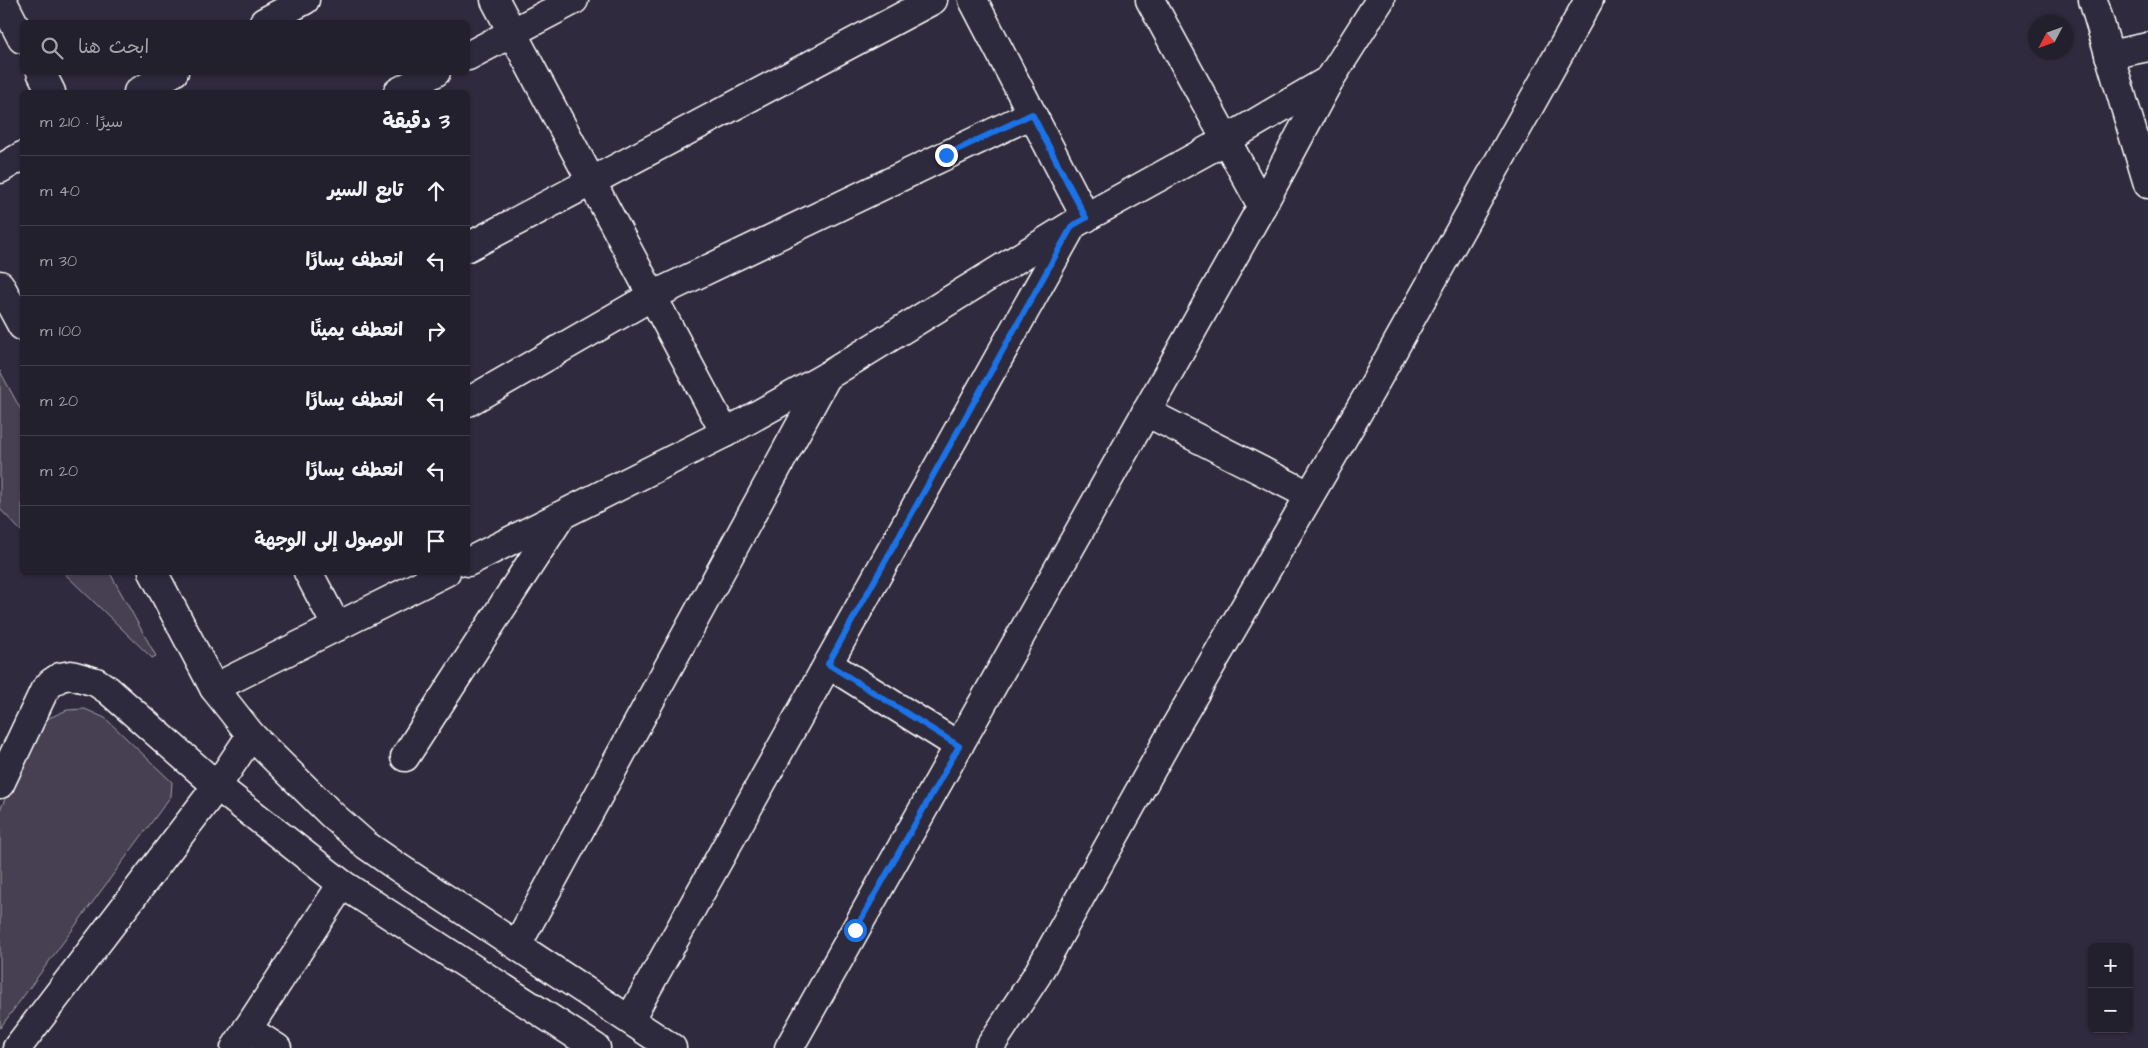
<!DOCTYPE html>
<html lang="ar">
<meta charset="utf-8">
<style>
body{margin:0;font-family:"Architects Daughter","Playpen Sans Arabic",sans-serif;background:#2b2836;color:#f1f3f6;direction:rtl}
.controls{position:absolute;right:15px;bottom:15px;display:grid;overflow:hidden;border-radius:8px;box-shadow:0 1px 4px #0004}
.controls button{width:45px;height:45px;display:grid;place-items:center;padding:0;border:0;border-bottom:1px solid #403e4a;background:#23202e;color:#f1f3f6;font:25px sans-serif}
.compass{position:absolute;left:2028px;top:15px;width:45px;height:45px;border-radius:50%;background:#23202e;box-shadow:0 1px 4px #0004;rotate:229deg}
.stop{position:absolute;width:15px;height:15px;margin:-11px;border:4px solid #1a73e8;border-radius:50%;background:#fff}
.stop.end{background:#1a73e8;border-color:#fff;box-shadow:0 1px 5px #0008}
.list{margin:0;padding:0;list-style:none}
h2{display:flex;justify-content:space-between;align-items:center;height:65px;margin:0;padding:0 20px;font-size:21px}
h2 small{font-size:16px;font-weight:400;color:#a3a3aa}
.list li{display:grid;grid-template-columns:32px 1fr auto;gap:15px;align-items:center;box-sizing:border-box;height:70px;padding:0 20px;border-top:1px solid #403e4a}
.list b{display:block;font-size:19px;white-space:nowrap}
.list em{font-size:16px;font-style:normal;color:#a3a3aa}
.icon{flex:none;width:28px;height:28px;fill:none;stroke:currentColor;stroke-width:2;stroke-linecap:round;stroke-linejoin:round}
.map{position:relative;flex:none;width:2148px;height:1048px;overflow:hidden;direction:ltr}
.search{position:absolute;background:#23202e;box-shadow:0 1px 4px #0004;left:20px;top:20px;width:450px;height:55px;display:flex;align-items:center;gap:12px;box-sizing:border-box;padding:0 18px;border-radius:8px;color:#a3a3aa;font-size:19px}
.panel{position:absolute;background:#23202e;box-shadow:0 1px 4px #0004;left:20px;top:90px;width:450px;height:485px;border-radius:8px;direction:rtl}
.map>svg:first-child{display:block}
</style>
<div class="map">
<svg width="2148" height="1048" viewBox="0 0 2148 1048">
<rect width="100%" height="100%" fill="#2f2a3d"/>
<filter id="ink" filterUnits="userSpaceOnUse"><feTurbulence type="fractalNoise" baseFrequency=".02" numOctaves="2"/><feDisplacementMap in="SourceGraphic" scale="10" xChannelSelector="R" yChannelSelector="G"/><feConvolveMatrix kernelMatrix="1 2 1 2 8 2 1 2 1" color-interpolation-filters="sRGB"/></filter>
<g filter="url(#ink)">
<!-- green -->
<g fill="#464152" stroke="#a2a0a8">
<path d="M0,371L22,412V532L0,509Z"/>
<path d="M64,573H110L156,656L152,658Z"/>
<path d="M85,709L105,718L172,782L171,796L0,1028V810L36,731L49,718L67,710Z"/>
</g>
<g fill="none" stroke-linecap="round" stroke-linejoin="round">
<defs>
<g id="minor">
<path d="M2,0L22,39"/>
<path d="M495,0L725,433"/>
<path d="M973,0L1086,218"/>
<path d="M1150,0L1262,206"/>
<path d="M2093,0L2148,184"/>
<path d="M264,22L305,0"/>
<path d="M2109,55L2148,47"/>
<path d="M468,56L574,0"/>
<path d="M41,72L51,92"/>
<path d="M138,92L174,72"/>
<path d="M398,92L436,72"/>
<path d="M0,169L22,156"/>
<path d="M468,247L933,0"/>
<path d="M0,285L22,326"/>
<path d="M468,402L652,296L1032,114"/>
<path d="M1146,412L1309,495"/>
<path d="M468,562L725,433L827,376L1072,225L1226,140L1330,79"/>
<path d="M153,572L214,688L251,735L331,814L366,845L399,868L672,1048"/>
<path d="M308,572L337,627"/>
<path d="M828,664L959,746"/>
<path d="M214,688L446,572"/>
<path d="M405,757L561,516"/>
<path d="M0,784L44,691L51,683L60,677L71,675L96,682L108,690L217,786L342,884L596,1048"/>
<path d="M517,945L827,376"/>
<path d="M630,1019L1071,228"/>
<path d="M247,1029L277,1048"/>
<path d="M17,1048L217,786L251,735"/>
<path d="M235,1048L342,884"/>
<path d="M789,1048L1262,206L1330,79L1380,0"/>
<path d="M989,1048L1037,975L1174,729L1371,390L1589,0"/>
</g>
</defs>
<!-- minor casing -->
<use href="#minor" stroke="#fff" stroke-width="31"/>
<!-- minor -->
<use href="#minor" stroke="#2f2a3d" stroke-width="28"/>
</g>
</g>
<g fill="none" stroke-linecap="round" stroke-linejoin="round" filter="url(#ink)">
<!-- route -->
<path stroke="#1a73e8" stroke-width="6" d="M855,930L959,746L828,664L1072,226L1086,218L1032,114L946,155"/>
</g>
</svg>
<div class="controls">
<button>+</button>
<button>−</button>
</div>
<svg class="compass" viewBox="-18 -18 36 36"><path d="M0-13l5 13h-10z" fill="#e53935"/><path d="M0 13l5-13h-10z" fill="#a3a3aa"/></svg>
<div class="stop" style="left:855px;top:930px"></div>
<div class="stop end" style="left:946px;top:155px"></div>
<div class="search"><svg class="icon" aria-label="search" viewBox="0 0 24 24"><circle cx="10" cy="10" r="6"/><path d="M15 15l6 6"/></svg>ابحث هنا</div>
<section class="panel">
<h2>3 دقيقة<small>سيرًا · 210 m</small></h2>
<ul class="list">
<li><svg class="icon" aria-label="ahead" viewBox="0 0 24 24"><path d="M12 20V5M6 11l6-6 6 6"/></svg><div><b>تابع السير</b></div><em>40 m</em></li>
<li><svg class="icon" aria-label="left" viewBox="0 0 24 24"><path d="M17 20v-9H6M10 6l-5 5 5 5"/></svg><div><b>انعطف يسارًا</b></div><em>30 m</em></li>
<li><svg class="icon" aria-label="right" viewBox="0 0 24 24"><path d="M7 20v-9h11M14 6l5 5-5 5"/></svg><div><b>انعطف يمينًا</b></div><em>100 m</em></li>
<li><svg class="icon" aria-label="left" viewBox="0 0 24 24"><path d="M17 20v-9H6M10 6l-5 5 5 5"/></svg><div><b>انعطف يسارًا</b></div><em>20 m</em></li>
<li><svg class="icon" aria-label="left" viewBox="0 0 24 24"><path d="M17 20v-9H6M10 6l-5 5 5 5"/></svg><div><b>انعطف يسارًا</b></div><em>20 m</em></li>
<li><svg class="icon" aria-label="arrive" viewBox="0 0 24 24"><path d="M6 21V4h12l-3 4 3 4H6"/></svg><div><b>الوصول إلى الوجهة</b></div></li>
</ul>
</section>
</div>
